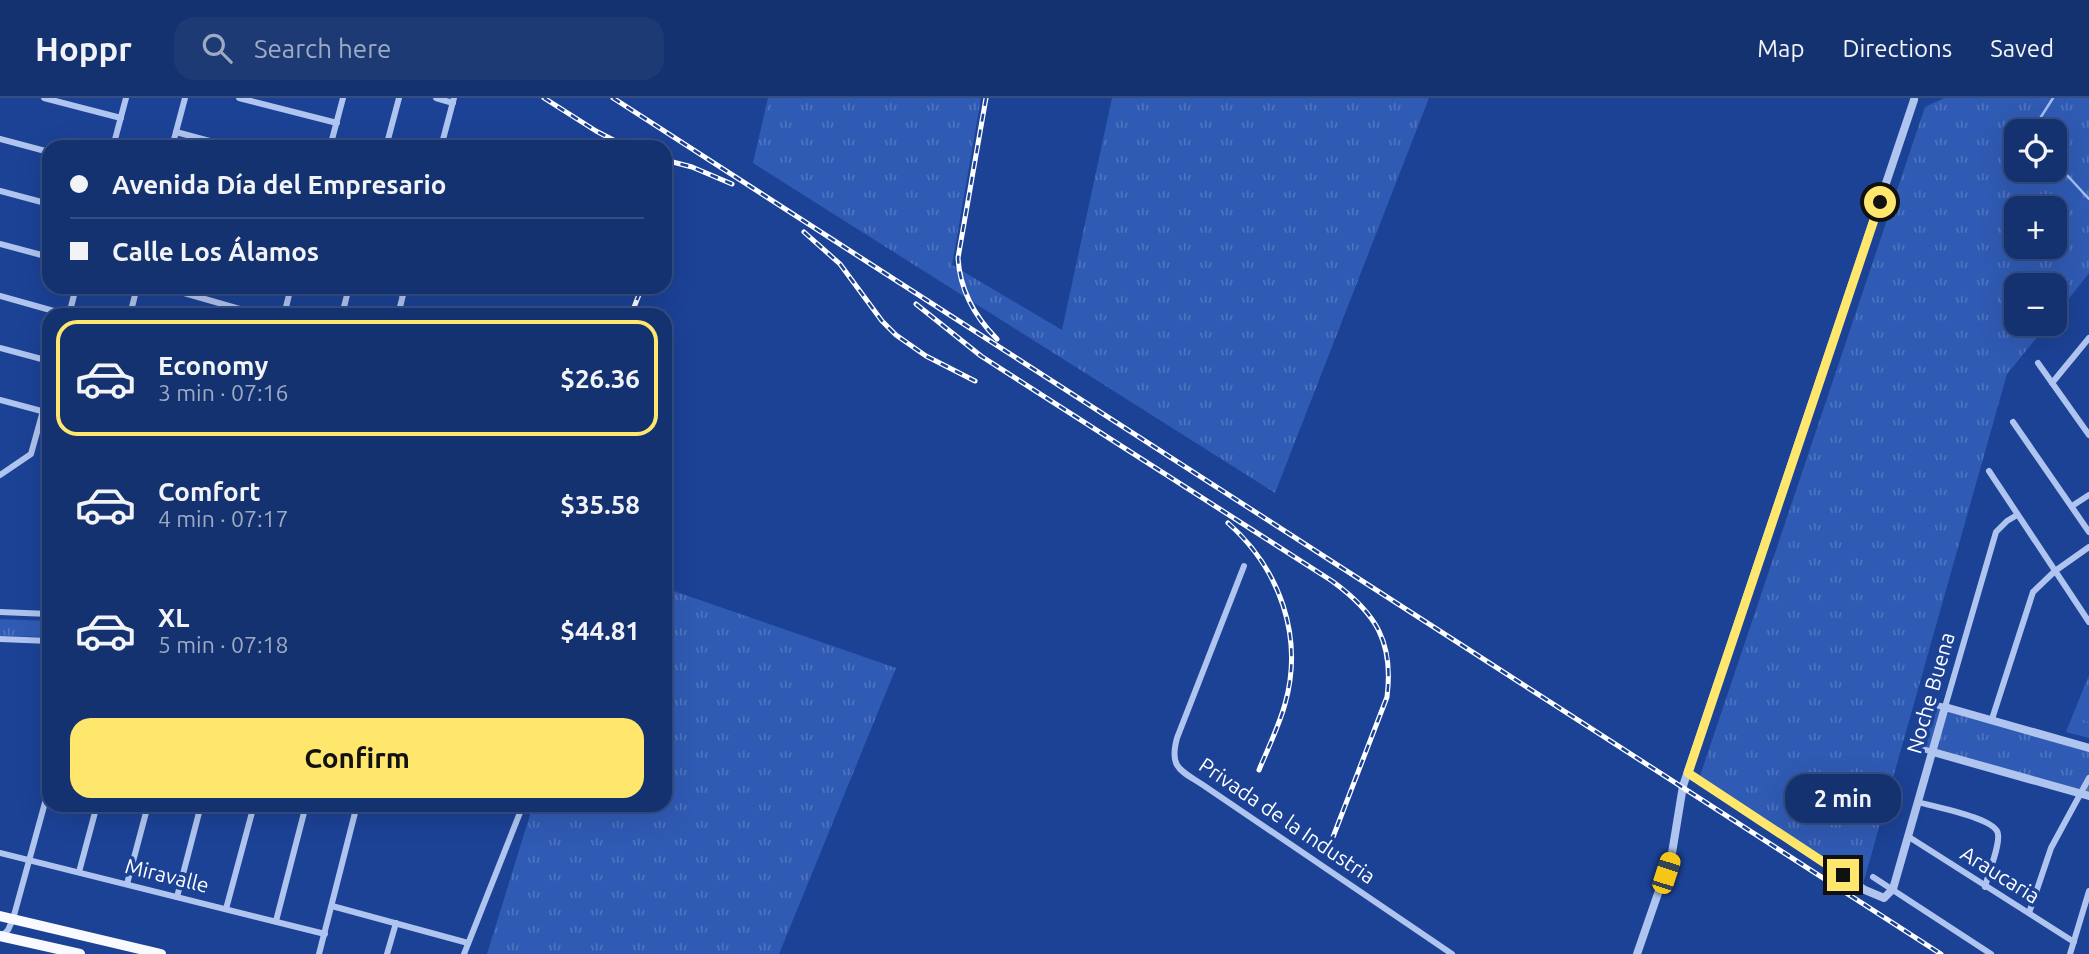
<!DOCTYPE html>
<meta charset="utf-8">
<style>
body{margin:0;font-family:Ubuntu,sans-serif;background:#1e3a75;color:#f1f3f6;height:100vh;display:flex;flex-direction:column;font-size:26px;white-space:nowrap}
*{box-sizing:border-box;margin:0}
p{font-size:23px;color:#9daac3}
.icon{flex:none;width:38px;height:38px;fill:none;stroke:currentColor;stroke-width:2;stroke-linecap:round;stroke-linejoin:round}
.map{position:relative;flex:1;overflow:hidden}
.panel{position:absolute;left:42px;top:210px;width:630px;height:504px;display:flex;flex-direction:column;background:#153270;border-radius:21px;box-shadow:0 7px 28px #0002,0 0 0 2px #344d83}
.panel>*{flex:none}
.guide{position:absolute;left:42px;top:42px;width:630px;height:154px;border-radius:21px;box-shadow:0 7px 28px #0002,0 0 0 2px #344d83;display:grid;align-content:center;height:154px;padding:0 28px;background:#153270}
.fabs{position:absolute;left:2004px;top:21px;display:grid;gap:14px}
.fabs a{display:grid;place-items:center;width:63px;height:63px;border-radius:14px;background:#153270;box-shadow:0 7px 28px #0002,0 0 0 2px #344d83;font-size:35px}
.end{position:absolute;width:32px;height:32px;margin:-16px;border:9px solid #ffe76e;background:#111;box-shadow:0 0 0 4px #111}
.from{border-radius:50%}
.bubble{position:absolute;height:49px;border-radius:21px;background:#153270;box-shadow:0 7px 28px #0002,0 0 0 2px #344d83;font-size:23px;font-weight:700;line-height:49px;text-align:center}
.car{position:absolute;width:21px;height:42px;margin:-21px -10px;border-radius:9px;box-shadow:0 0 5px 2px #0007;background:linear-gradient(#f5c518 24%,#345 0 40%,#f5c518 0 76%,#345 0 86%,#f5c518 0)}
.guide b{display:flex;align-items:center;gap:24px;height:66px;font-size:26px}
.guide b+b{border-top:2px solid #344d83}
.guide i{width:18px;height:18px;background:#f1f3f6}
ul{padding:12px 0 0;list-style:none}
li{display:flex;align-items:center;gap:21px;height:116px;margin:0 14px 10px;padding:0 14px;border:4px solid transparent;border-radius:21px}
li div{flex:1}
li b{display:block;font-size:26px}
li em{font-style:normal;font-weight:700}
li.active{border-color:#ffe76e}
li>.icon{width:63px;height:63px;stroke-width:1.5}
.cta{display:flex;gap:14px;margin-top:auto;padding:14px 28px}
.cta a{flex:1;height:80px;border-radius:21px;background:#ffe76e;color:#111;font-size:28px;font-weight:700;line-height:80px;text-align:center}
header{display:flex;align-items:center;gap:42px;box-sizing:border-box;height:98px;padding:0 35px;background:#153270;border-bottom:2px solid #344d83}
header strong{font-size:33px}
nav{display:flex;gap:38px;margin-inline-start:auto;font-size:24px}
.search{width:490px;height:63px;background:#1e3a75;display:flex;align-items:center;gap:18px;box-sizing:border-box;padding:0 24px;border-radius:21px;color:#9daac3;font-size:26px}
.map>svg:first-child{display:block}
</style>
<header>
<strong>Hoppr</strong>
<div class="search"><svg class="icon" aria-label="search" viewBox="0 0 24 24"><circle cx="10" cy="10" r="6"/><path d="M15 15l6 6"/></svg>Search here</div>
<nav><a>Map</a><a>Directions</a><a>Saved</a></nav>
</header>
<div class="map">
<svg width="2089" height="856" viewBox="0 0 2089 856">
<defs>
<pattern id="grass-tufts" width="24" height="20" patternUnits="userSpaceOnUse" patternTransform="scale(1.75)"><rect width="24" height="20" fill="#305bb4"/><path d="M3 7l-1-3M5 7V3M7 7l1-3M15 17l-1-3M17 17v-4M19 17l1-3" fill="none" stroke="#4f74bf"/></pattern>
</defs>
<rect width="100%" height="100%" fill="#1c4296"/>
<!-- grass -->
<g fill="url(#grass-tufts)" fill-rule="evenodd">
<polygon points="768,0 981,0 952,167 1062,232 1112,0 1429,0 1275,395 753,65"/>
<path d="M 1944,0 L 2089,0 L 2089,175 L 2055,218 L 2054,187 L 2016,187 L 2016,226 L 2048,226 L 2007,276 L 1863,786 L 1700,678 L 1925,9 ZM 2016,33 L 2054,33 L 2054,72 L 2016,72 ZM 2016,110 L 2054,110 L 2054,149 L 2016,149 Z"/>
<polygon points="668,491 896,570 779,856 487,856 533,707 665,707 665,498"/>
<polygon points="0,521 49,523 49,539 0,538"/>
<polygon points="2089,577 2089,640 2066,634"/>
<polygon points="1925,605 2089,650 2089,698 1913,648"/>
</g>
<!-- pitch -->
<polygon fill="#305bb4" points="2088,586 2089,587 2089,624 2076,620"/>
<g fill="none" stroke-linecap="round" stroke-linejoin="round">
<!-- stream -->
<g stroke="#a3bdf1" stroke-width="2.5">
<polyline points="2038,33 2039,22 2053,0"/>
<polyline points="2054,63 2089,101"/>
</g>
<!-- minor -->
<g stroke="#afc4ef" stroke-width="6">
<polyline points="44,0 121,20"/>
<polyline points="239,0 337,25"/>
<polyline points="436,0 453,5"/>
<polyline points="176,34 232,49"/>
<polyline points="0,41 49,54"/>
<polyline points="113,49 126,0"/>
<polyline points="172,49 185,0"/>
<polyline points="330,49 343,0"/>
<polyline points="386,49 399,0"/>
<polyline points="441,49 454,0"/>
<polyline points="0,93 49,106"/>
<polyline points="0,146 49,159"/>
<polyline points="163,189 261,217"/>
<polyline points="373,189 403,196"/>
<polyline points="0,198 68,217"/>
<polyline points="69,217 76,189"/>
<polyline points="130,217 137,189"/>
<polyline points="284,217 291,189"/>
<polyline points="342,217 349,189"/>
<polyline points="398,217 405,189"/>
<polyline points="0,250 49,263"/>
<polyline points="2038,265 2089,337"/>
<polyline points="2052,285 2089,240"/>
<polyline points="0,302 49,315"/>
<polyline points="2013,324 2089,434"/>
<polyline points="1989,373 2089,524"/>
<polyline points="0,377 31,356 49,291"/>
<polyline points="2072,408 2089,397"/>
<path d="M 1244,468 L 1177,640 C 1169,670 1180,672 1203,687 L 1452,856"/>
<polyline points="0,514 49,516"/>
<polyline points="0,541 49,543"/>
<polyline points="1925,605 1945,609 1996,434 2007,423 2017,417"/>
<polyline points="1992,621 2033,494 2055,473 2089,449"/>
<polyline points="1913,648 1933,654"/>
<path d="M 1918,704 C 1934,709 1996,720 1998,736 C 2000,748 1988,776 1985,789"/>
<polyline points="410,707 521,712"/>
<polyline points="1909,739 2074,844"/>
<polyline points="0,755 325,836"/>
<polyline points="79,774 97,707"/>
<polyline points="1873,779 1991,856"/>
<polyline points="127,786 148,707"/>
<polyline points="177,799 201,707"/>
<polyline points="332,808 468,845"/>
<polyline points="226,811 254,707"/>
<polyline points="2029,815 2051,750 2089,680"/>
<polyline points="276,823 306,707"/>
<polyline points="1,839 8,832 13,821 49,690"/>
<polyline points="319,856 357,707"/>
<polyline points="387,856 396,825"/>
<polyline points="464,856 523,707"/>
<polyline points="2070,856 2089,793"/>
</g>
<!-- tertiary -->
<g stroke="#afc4ef" stroke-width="8">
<polyline points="1933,654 2089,698"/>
<polyline points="1688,675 1865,792 1884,800 1893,791 1945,609 2089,650"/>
<polyline points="1637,856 1672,755 1683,688 1914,2"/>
</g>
<!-- primary -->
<g stroke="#f8faff" stroke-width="10">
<polyline points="0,818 161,856"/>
<polyline points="0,838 80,856"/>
</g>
<defs>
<g id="rail">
<polyline points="544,0 596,33 627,49"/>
<polyline points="613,0 1941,856"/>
<path d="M 986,0 L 958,160 C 960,192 974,218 997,241"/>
<polyline points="665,62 692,69 732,86"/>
<polyline points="804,134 840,166 882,223 896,237 926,258 975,283"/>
<path d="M 916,206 L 981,258 L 1332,483 C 1376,515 1394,544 1387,599 L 1328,752"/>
<polyline points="631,217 642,189"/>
<path d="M 1228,425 C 1280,471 1304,539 1285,606 C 1279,628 1268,650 1259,672"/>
</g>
</defs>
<!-- rail casing -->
<use href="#rail" stroke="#fff" stroke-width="5"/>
<!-- rail -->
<use href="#rail" stroke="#1c4296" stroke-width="2.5" stroke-dasharray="8" stroke-linecap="butt"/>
</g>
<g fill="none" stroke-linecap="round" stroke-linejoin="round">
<!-- route -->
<polyline stroke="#ffe76e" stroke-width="9" points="1843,777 1688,675 1880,104"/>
</g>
<g text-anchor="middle" stroke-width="7" stroke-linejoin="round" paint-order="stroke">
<!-- street labels -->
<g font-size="21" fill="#fff" stroke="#1c4296">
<text transform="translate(1931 595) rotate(-74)" y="7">Noche Buena</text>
<text transform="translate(1287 723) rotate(34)" y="7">Privada de la Industria</text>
<text transform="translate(2000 777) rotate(32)" y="7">Araucaria</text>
<text transform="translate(167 778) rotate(14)" y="7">Miravalle</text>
</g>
</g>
</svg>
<div class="fabs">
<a><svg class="icon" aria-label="locate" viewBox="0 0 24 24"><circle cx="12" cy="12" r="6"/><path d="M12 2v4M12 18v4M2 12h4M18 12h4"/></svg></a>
<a>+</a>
<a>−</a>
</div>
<i class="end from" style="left:1880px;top:104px"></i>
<i class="end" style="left:1843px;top:777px"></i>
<div class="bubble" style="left:1785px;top:676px;width:116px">2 min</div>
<i class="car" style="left:1666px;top:775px;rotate:18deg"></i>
<div class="guide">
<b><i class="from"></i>Avenida Día del Empresario</b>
<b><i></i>Calle Los Álamos</b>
</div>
<section class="panel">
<ul>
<li class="active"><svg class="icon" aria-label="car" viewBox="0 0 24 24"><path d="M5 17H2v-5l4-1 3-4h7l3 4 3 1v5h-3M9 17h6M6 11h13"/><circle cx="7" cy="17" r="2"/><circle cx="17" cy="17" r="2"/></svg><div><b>Economy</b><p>3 min · 07:16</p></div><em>$26.36</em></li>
<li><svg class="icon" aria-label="car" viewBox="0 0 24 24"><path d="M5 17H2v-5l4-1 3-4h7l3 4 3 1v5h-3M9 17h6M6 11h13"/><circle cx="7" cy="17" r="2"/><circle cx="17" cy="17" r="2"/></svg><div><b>Comfort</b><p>4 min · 07:17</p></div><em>$35.58</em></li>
<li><svg class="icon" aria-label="car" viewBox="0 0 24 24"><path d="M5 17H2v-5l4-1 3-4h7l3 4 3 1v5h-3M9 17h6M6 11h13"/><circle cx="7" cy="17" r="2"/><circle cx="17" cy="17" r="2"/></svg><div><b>XL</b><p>5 min · 07:18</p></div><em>$44.81</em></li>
</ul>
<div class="cta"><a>Confirm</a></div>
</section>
</div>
